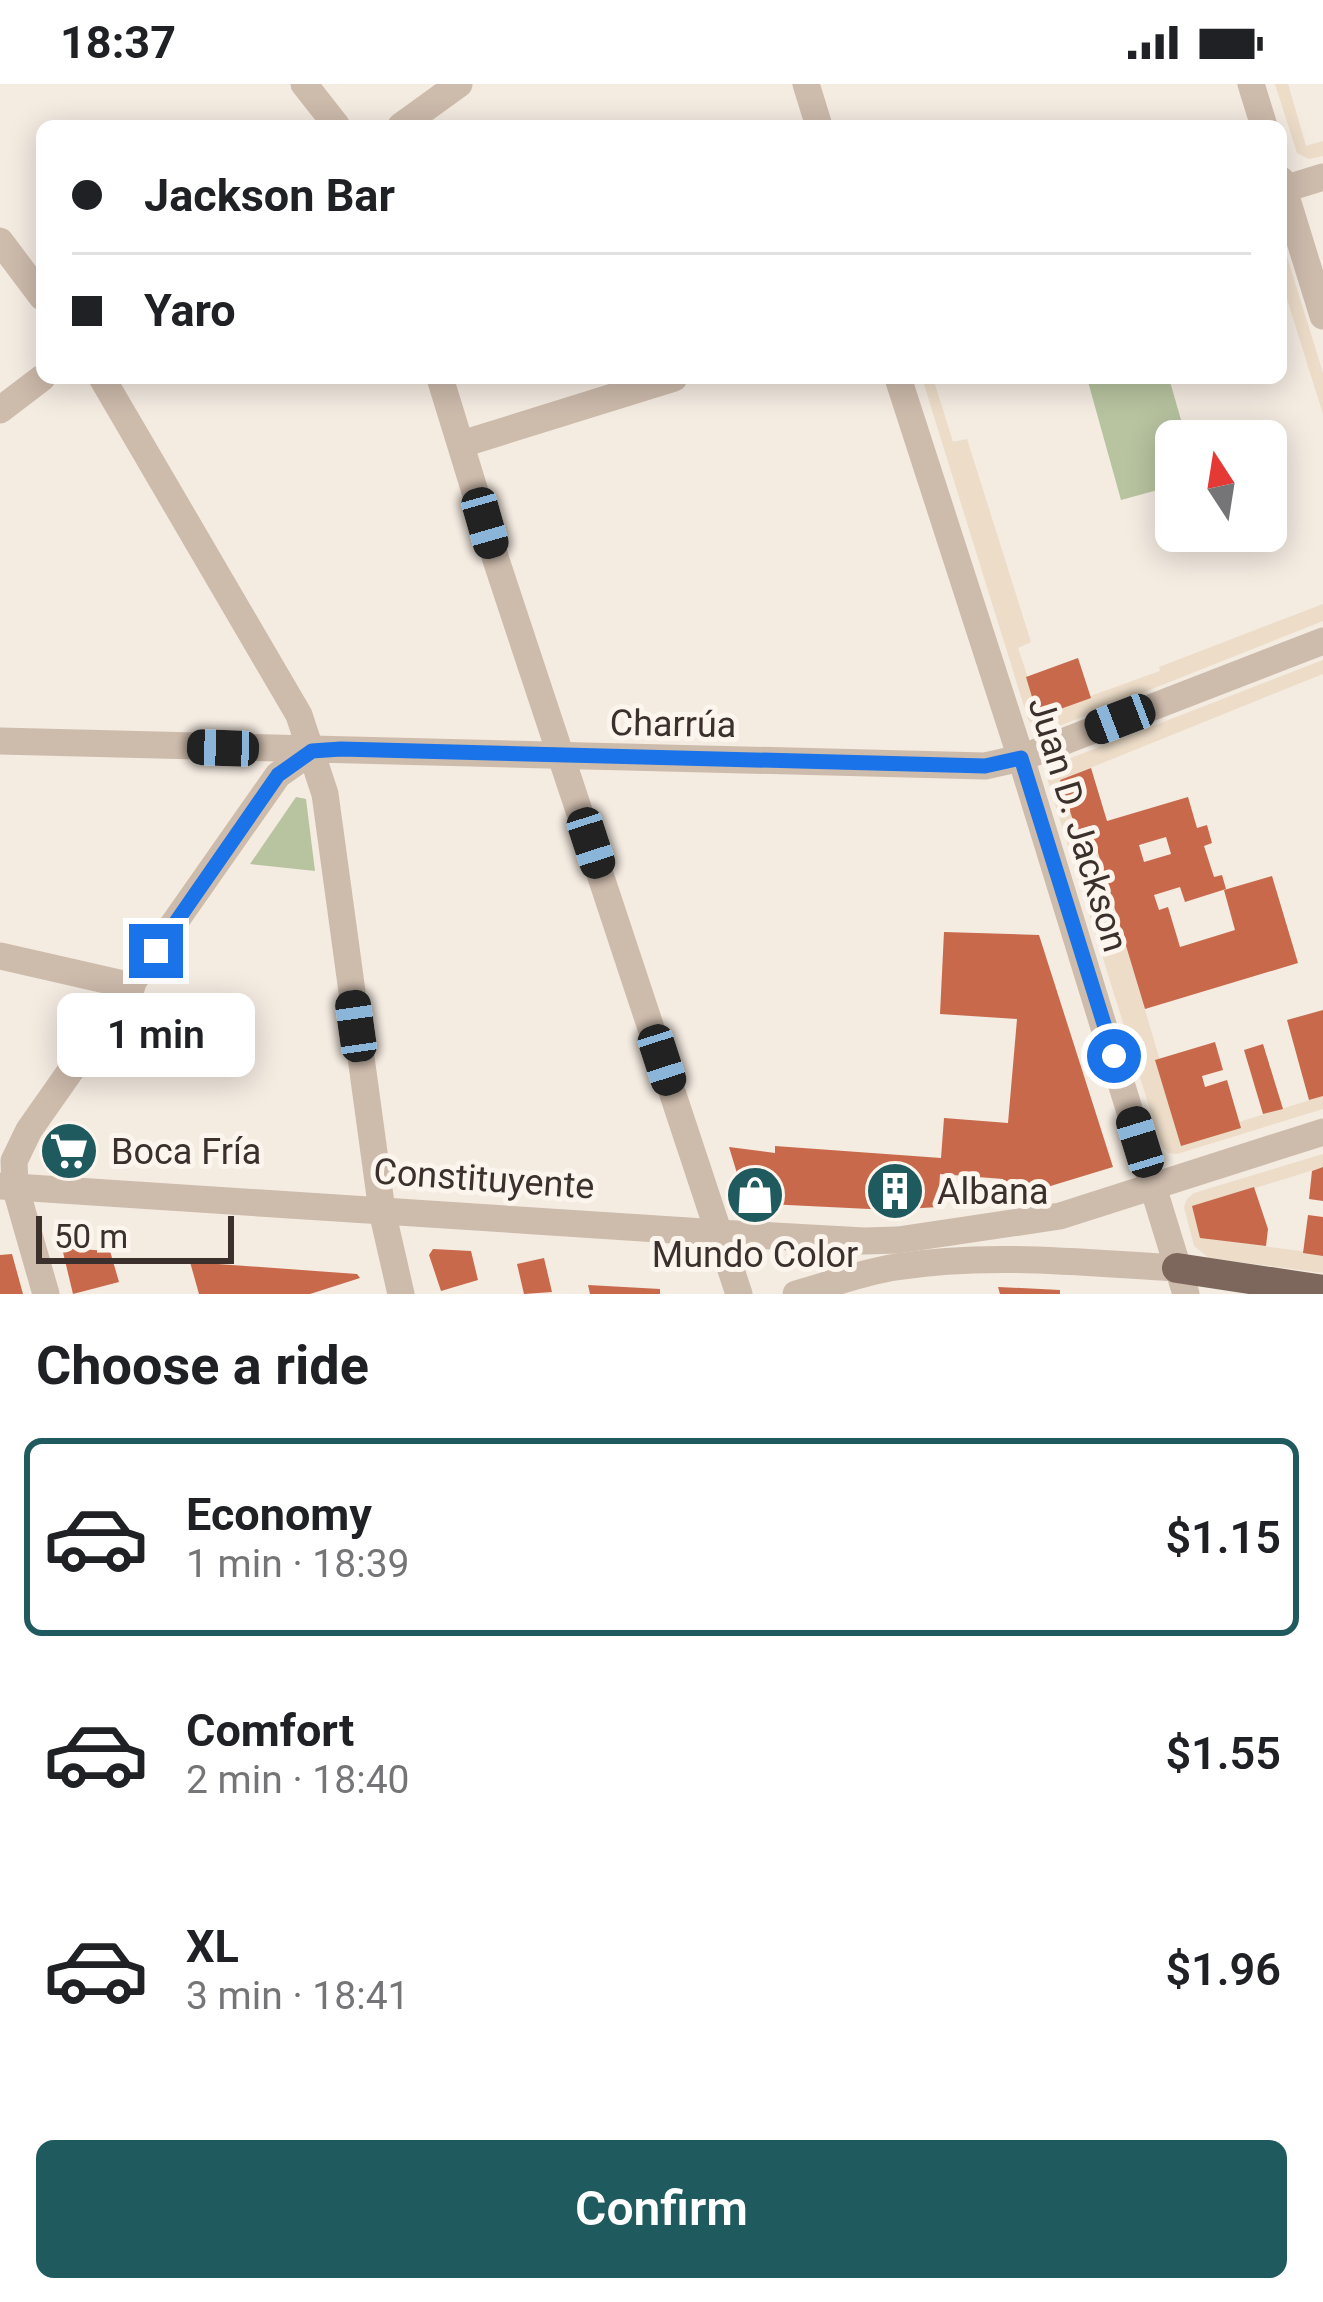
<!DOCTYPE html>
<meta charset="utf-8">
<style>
body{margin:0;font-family:Roboto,sans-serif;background:#f2f2f2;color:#202124;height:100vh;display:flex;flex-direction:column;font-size:45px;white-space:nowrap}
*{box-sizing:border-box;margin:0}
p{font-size:39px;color:#757577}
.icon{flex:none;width:66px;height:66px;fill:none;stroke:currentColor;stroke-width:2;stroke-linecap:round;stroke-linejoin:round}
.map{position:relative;height:1210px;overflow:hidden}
.drawer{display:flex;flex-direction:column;background:#fff;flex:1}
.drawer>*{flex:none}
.banner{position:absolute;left:36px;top:36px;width:1251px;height:264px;border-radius:18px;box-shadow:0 6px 30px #0003;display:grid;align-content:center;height:264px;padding:0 36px;background:#fff}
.needle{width:78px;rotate:348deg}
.fabs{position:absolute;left:1155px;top:336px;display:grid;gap:24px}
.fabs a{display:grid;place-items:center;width:132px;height:132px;border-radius:18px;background:#fff;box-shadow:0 6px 30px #0003;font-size:60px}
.scale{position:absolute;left:36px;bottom:30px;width:198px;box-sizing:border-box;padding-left:12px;border:6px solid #3b302b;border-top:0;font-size:33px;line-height:42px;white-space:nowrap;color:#3b302b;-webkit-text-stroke:9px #fbf5ee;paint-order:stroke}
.end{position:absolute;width:54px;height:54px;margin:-27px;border:15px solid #1a73e8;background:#fff;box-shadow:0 0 0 6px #fff}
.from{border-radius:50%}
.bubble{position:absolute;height:84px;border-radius:18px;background:#fff;box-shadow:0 6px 30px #0003;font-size:39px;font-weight:600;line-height:84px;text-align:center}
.car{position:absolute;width:36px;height:72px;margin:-36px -18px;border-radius:15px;box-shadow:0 0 9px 3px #0007;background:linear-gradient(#222 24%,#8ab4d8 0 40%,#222 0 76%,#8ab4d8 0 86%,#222 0)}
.banner b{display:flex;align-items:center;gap:42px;height:114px;font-size:45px}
.banner b+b{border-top:3px solid #e0e0e0}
.banner i{width:30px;height:30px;background:#202124}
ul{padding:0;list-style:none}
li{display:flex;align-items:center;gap:36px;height:198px;margin:0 24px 18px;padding:0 12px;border:6px solid transparent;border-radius:18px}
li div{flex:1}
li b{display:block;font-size:45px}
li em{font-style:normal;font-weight:600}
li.on{border-color:#1f5a5e}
li>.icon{width:108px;height:108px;stroke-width:1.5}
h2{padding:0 36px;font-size:54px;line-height:144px}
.cta{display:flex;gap:24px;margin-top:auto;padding:24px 36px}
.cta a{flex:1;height:138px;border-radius:18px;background:#1f5a5e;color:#fff;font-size:48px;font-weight:600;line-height:138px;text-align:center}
.status{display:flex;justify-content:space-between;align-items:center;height:84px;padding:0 60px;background:#fff;direction:ltr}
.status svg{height:33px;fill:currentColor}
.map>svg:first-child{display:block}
</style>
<div class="status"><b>18:37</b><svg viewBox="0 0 49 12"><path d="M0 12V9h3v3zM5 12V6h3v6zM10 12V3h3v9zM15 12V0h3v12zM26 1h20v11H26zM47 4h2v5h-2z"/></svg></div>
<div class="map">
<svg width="1323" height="1210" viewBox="0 0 1323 1210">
<rect width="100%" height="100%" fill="#f4ebe1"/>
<!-- green -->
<g fill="#b8c4a0">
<polygon points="1087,294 1169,294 1187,357 1176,357 1176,401 1121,416"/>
<polygon points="296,713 306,715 315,787 250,780"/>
</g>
<!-- plaza -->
<g fill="#ecdcc8">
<polygon points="1275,0 1288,0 1306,62 1323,57 1323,72 1309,75 1297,69"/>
<polygon points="1281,153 1323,289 1323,330 1281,196"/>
<polygon points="922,294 933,294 953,358 967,355 1031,558 1018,564 1040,630 1160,587 1159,583 1323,520 1323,537 1049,646 1037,645 1028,635"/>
<polygon points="1323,576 1323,590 1060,696 1076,748 1091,744 1180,1044 1194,1052 1323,1012 1323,1025 1177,1070 1168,1069 1161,1061 1047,694 1049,688 1058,679"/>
<polygon points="1323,1070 1323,1083 1194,1123 1208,1155 1323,1170 1323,1189 1209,1174 1194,1162 1184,1123 1187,1115 1194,1109"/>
</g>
<!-- building -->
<g fill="#c8694b" fill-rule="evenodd">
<polygon points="1078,574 1091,614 1038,633 1026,593"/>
<path d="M 1091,684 L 1107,737 L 1188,713 L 1197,744 L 1207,741 L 1212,759 L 1204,762 L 1214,793 L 1222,791 L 1226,805 L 1185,818 L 1180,803 L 1154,811 L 1159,826 L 1168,823 L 1180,863 L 1235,846 L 1224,806 L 1272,792 L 1298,879 L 1145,925 L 1090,742 L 1076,746 L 1060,696 ZM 1166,753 L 1171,770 L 1144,778 L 1139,761 Z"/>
<polygon points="944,848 1039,851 1113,1083 1011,1114 1007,1106 1002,1109 1003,1095 940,1090 938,1123 890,1126 746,1119 729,1063 775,1069 775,1062 941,1074 944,1034 1008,1039 1017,935 940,930"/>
<polygon points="1323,926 1323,1012 1309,1016 1287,936"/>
<polygon points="1215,958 1223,986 1202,992 1205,1003 1227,996 1241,1044 1181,1062 1155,976"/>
<polygon points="1263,960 1283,1025 1263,1030 1244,966"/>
<polygon points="1323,1083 1323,1117 1309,1115 1312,1087"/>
<polygon points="1254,1103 1268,1145 1266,1162 1200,1154 1192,1122"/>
<polygon points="1308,1131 1323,1133 1323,1172 1303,1169"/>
<polygon points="62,1164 110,1167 119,1198 73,1210"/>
<polygon points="433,1165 471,1167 478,1196 441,1207 429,1171"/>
<polygon points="12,1170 23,1210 0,1210 0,1171"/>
<polygon points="544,1174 552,1208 524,1210 517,1180"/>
<polygon points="190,1178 357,1190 360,1194 310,1210 199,1210"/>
<polygon points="588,1201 660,1205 660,1210 590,1210"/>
<polygon points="998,1203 1060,1206 1060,1210 1000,1210"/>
</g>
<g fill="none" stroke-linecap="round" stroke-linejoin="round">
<!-- minor -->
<g stroke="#cdbbac" stroke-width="27">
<polyline points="304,0 337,42"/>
<polyline points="806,0 819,42"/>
<polyline points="1251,0 1264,42"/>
<polyline points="401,42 459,0"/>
<polyline points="1281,96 1323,232"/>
<polyline points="1281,106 1323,93"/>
<polyline points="0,157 42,213"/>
<polyline points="102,294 299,631 325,710 382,1127 401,1210"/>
<polyline points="440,294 497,479 739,1210"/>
<polyline points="898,294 1021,674 1186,1210"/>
<polyline points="0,326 42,294"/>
<polyline points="462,360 674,294"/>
<polyline points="0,657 985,682 1021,674 1323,557"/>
<polyline points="0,872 132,902"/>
<polyline points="0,1102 719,1149 864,1157 898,1156 1060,1132 1323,1048"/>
<polyline points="46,1210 15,1102 14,1077 29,1046 278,691 312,667"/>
<path d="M 796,1210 C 829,1201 862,1188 896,1183 C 989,1168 1084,1179 1177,1184"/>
</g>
<!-- major -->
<polyline stroke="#7d675c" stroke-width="30" points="1177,1184 1323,1206"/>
</g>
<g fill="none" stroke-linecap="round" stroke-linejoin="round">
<!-- route -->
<polyline stroke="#1a73e8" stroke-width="15" points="156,867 278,691 312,667 341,665 985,682 1021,674 1114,972"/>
</g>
<!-- icons -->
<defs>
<symbol id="supermarket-disc" viewBox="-11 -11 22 22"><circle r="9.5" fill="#1f5a5e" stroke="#fbf5ee"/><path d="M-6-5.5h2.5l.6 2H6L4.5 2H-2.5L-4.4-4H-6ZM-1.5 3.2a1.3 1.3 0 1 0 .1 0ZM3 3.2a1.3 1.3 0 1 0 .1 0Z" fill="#fff"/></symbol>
<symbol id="building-disc" viewBox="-11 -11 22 22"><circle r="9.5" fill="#1f5a5e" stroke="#fbf5ee"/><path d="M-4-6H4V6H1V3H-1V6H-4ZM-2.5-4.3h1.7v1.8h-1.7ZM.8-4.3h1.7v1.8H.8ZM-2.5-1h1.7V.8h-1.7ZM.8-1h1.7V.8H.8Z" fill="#fff"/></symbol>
<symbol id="shop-disc" viewBox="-11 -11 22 22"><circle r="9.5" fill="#1f5a5e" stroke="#fbf5ee"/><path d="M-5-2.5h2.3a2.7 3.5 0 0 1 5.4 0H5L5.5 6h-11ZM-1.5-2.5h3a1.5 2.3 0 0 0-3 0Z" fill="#fff"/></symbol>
</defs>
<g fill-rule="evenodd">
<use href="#supermarket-disc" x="36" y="1034" width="66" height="66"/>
<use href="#building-disc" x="862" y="1074" width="66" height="66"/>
<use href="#shop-disc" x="722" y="1078" width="66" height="66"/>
</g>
<g text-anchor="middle" stroke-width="10" stroke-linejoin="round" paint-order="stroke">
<!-- street labels -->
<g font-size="36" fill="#3b302b" stroke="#fbf5ee">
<text transform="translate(673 639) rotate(1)" y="13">Charrúa</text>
<text transform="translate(1079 740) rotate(73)" y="13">Juan D. Jackson</text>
<text transform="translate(484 1094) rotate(4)" y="13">Constituyente</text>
</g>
<!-- poi labels -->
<g font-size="36" fill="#3b302b" stroke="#fbf5ee" text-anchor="start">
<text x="111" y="1080">Boca Fría</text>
<text x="937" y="1120">Albana</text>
<text x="755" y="1183" text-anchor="middle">Mundo Color</text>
</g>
</g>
</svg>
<div class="fabs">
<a><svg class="needle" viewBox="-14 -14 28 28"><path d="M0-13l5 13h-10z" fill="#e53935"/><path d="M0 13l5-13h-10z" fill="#757577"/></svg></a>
</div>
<div class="scale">50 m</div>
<i class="end from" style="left:1114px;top:972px"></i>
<i class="end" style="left:156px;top:867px"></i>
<div class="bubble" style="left:57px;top:909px;width:198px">1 min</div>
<i class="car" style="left:485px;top:439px;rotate:164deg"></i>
<i class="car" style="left:1120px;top:635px;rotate:249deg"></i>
<i class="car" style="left:223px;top:664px;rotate:272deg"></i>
<i class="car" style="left:591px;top:759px;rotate:162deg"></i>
<i class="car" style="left:356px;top:942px;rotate:352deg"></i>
<i class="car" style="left:662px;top:976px;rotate:162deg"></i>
<i class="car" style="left:1140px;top:1058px;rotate:343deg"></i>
<div class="banner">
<b><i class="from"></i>Jackson Bar</b>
<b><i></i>Yaro</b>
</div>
</div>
<section class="drawer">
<h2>Choose a ride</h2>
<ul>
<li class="on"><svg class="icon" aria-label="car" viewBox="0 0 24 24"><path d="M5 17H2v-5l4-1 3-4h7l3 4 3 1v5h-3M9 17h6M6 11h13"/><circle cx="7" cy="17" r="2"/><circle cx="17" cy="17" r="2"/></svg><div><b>Economy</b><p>1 min · 18:39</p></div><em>$1.15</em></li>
<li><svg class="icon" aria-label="car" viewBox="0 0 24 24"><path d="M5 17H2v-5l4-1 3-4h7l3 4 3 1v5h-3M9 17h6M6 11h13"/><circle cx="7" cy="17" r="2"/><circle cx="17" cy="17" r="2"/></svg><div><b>Comfort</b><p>2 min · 18:40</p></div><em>$1.55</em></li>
<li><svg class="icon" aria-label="car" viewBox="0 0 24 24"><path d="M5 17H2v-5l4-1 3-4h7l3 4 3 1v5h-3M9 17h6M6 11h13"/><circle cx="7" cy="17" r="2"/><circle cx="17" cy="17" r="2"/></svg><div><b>XL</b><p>3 min · 18:41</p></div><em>$1.96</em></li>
</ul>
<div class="cta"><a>Confirm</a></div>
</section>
